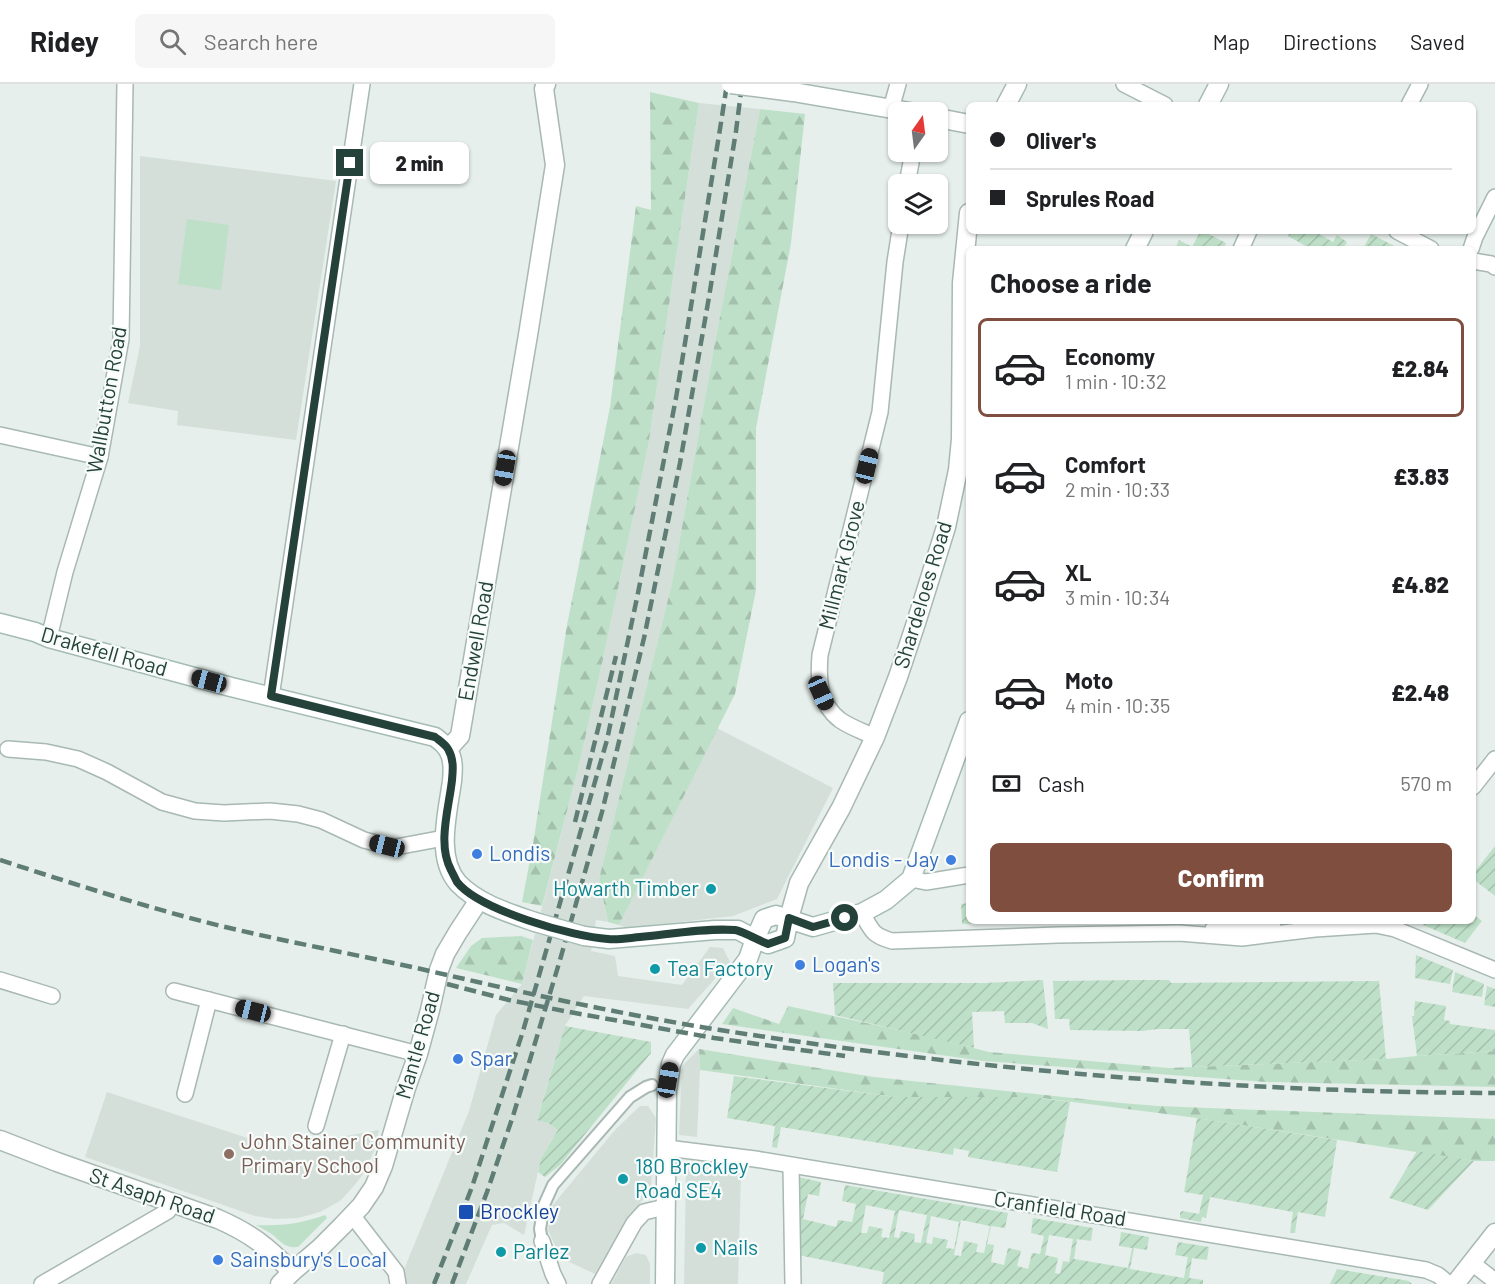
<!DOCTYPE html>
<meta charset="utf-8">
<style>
body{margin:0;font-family:Barlow,sans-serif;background:#f6f6f6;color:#202124;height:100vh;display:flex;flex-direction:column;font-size:22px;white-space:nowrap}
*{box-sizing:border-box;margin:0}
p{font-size:20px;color:#757577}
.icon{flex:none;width:33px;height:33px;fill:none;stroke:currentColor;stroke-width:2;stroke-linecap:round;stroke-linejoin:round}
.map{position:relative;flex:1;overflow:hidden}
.side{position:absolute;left:966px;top:162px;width:510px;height:678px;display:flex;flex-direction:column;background:#fff;border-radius:9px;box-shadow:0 2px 4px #0004}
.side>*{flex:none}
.hud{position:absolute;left:966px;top:18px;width:510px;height:132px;border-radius:9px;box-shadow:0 2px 4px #0004;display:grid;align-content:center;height:132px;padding:0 24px;background:#fff}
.needle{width:39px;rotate:14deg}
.buttons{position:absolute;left:888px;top:18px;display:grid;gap:12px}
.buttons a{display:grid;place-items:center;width:60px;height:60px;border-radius:9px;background:#fff;box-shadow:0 2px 4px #0004;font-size:30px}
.end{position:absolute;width:27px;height:27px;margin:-14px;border:8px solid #24423a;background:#fff;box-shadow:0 0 0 3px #fff}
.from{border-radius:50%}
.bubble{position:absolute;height:42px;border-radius:9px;background:#fff;box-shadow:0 2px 4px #0004;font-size:20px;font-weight:800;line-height:42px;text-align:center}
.car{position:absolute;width:18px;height:36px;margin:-18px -9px;border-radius:8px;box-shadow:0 0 4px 2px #0007;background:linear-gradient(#222 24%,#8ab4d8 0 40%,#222 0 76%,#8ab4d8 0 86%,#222 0)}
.hud b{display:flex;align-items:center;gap:21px;height:57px;font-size:22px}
.hud b+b{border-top:2px solid #e0e0e0}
.hud i{width:15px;height:15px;background:#202124}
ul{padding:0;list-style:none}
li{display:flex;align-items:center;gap:18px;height:99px;margin:0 12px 9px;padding:0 12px;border:3px solid transparent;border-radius:9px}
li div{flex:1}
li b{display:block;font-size:22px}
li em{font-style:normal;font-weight:800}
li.active{border-color:#7f4e3f}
li>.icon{width:54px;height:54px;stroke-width:1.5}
h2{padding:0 24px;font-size:27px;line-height:72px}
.pay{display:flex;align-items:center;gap:15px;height:66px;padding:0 24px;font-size:22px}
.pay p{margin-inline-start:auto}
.cta{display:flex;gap:12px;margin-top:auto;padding:12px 24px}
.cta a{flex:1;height:69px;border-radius:9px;background:#7f4e3f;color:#fff;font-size:24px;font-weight:800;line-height:69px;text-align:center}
header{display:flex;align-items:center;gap:36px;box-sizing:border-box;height:84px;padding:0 30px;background:#fff;border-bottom:2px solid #e0e0e0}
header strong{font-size:28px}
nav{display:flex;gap:33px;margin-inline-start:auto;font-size:21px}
.search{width:420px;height:54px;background:#f6f6f6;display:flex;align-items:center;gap:15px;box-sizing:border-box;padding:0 21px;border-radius:9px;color:#757577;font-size:22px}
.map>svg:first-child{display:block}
</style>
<header>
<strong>Ridey</strong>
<div class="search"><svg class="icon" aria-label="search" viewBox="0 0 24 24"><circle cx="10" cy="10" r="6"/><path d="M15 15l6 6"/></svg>Search here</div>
<nav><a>Map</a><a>Directions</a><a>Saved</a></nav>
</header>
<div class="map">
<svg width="1495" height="1200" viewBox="0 0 1495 1200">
<defs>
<pattern id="forest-firs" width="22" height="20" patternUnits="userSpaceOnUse" patternTransform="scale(1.5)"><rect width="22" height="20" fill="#bfe0c8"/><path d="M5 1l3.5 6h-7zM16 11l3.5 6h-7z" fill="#a4c1ad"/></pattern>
<pattern id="garden-furrows" width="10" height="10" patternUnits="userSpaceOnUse" patternTransform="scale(1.5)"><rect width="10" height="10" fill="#bfe0c8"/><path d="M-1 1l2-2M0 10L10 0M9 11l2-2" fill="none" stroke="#a4c1ad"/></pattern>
</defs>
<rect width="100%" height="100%" fill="#e6efeb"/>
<!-- built -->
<g fill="#d4dfda">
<polygon points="699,19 760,25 715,258 672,499 599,795 608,838 596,836 591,867 615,872 618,892 682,901 710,863 723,864 730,878 688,925 584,912 565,942 537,1035 548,1039 558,1046 541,1074 524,1151 504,1139 492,1141 466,1200 398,1200 469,1027 496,931 522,900 579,681 603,575 648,363"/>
<polygon points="140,72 336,97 296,356 177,341 178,327 128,319 140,262"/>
<polygon points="717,644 833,704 777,815 733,832 627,844 619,841"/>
<polygon points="699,965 700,986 697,1053 679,1051 682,982"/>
<polygon points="107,1008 278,1064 379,1046 374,1067 364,1089 353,1103 340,1117 320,1128 298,1134 275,1135 255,1132 85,1073"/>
<polygon points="640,1022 648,1022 656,1034 651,1102 595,1190 561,1174 548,1146 552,1122 615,1046"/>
<polygon points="686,1085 741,1090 738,1200 684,1200"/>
<polygon points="636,1169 646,1171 650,1180 650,1200 611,1200 626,1173"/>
</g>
<!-- grass -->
<g fill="#bfe0c8">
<polygon points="187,135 229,141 221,206 178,200"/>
<path d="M 325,1131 L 327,1134 L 298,1163 C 285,1164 282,1159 273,1151 C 268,1147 261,1144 256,1141 C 282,1142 300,1140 325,1131 Z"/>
</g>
<!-- forest -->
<g fill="url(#forest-firs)">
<polygon points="650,8 699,19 648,363 603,575 579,681 542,822 522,818 533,760 567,541 610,323 636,122 651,126"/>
<polygon points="760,25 805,30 791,159 756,344 756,506 735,610 619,841 608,838 599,795 672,499 715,258"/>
<polygon points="521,852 533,856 522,900 456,884 471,862 482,854"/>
<polygon points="788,922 926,952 989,968 1169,984 1386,975 1417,972 1495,967 1495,1003 1266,998 983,977 722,940 733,924 779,940"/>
<polygon points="699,965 874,993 1121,1019 1158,1022 1495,1035 1495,1077 1474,1077 1197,1034 1042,1014 896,1013 700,986"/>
</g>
<!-- garden -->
<g fill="url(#garden-furrows)" fill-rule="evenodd">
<polygon points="1195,147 1203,147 1226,159 1223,165 1180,165 1176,163 1179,156 1192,163 1199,150"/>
<polygon points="1291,147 1314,147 1333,158 1337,151 1347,158 1343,165 1311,165 1288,152"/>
<polygon points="1371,150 1400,165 1363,165"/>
<polygon points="1495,762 1495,812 1473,795 1473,790"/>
<polygon points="969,819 969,837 1023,837 1023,838 962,840 961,820"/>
<polygon points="1473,830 1482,837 1465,859 1423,841 1426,837 1473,837"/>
<polygon points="1416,871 1453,886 1450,900 1415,894"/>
<polygon points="1455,888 1484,900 1482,913 1452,908"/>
<polygon points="1043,896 1048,945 1032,939 1005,939 1004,927 972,928 974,964 835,931 833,899 985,899"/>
<polygon points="1140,896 1169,896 1171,899 1379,897 1386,975 1192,983 1189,945 1157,945 1142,947 1070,946 1069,935 1055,935 1053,897"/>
<polygon points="1487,902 1495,905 1495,923 1484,921"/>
<polygon points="1415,917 1446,922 1444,936 1450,937 1450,940 1495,946 1495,967 1417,972 1412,932 1414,932"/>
<polygon points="565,942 651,958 651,969 560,1081 545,1093 538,1088 541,1074 558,1046 548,1039 537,1036"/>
<polygon points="734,992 896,1013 1033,1013 1070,1018 1057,1088 968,1073 969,1067 954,1064 953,1071 781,1043 777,1064 772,1063 775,1042 727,1034"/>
<polygon points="1197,1034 1337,1056 1325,1133 1298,1128 1295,1149 1290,1149 1293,1128 1210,1113 1206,1134 1202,1133 1201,1138 1180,1134 1180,1129 1182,1127 1199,1130 1203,1111 1184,1108"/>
<polygon points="1417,1067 1474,1077 1428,1126 1389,1114"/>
<path d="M 798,1093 L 821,1098 L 819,1112 L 808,1110 L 803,1135 L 836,1143 L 838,1136 L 852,1138 L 856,1120 L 842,1117 L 845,1101 L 1008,1129 L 1005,1144 L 991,1142 L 987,1160 L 994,1161 L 991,1178 L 1004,1181 L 1008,1164 L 1021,1167 L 1017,1182 L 1028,1185 L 1032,1169 L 1040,1170 L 1044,1152 L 1031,1149 L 1033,1134 L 1093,1144 L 1091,1157 L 1077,1155 L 1074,1175 L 1128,1184 L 1132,1164 L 1119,1162 L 1121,1148 L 1149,1153 L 1147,1166 L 1134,1164 L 1130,1185 L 1184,1194 L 1188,1173 L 1175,1171 L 1178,1158 L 1209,1163 L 1207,1176 L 1192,1174 L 1189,1194 L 1203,1196 L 1203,1200 L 882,1200 L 884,1188 L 798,1171 ZM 866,1121 L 895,1127 L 889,1154 L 881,1153 L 883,1145 L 869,1142 L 867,1149 L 861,1149 ZM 899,1126 L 927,1131 L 921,1159 L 914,1158 L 915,1150 L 901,1147 L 899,1154 L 894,1153 ZM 931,1132 L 959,1138 L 954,1165 L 946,1164 L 948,1156 L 933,1153 L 932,1160 L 926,1159 ZM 961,1136 L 990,1142 L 984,1169 L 976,1168 L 978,1160 L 964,1157 L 961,1172 L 954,1171 ZM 1049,1151 L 1073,1155 L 1069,1178 L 1063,1177 L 1060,1190 L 1055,1189 L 1058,1174 L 1045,1171 Z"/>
<polygon points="1337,1185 1409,1197 1412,1200 1330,1200"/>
</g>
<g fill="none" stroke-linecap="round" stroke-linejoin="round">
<defs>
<polyline id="pedestrian" points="542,1157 540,1145 544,1121 553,1101 630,1013 646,1003 652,1001"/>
<g id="minor">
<polyline points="1124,0 1165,21"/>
<polyline points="1409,21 1420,0"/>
<polyline points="891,25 898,0"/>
<polyline points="907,100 913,68"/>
<polyline points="1397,147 1431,165"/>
<polyline points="1241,165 1249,147"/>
<polyline points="1471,165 1475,153 1495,113"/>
<polyline points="1473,177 1491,180 1495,183"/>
<polyline points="0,351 100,373"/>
<polyline points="49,554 65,488 100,373 121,255 125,0"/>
<polyline points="271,613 362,0"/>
<path d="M 875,653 C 864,648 850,643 840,636 C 819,620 818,596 820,571 L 880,328 L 895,178 L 901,140"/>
<polyline points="8,665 46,668 78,675 107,688 162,718 195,727 224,729 270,727 298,730 321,736 364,756 387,762 396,763 444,754"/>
<polyline points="1473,703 1495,675"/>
<polyline points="911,795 926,798 969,791"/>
<path d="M 862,829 C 872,847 872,851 892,857 L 1058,851 L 1179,849 L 1242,854 L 1315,845 L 1376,841 L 1395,845 L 1495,886"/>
<polyline points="1213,845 1242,842 1273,843"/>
<polyline points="0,896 52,912"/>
<polyline points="174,907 418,970"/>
<polyline points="185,1010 209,916"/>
<polyline points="316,1042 343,950"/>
<polyline points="667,1064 755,1075 1426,1186 1438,1191 1449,1200"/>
<polyline points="791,1082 793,1200"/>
<polyline points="352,1131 396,1188 398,1200"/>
<polyline points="542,1157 553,1190 558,1200"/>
<polyline points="1472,1179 1495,1197"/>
<polyline points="42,1200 168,1127 171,1118"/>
<polyline points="600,1200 634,1139 644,1128 665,1123"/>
</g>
<g id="tertiary">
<polyline points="793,8 910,28"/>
<polyline points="1006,21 1017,0"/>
<polyline points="938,34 969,40"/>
<polyline points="448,665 460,652 528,251 555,81 544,5 546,0"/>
<polyline points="789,834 799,799 841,724 875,653 898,593 916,539 946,443 958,386 961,355 962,199 969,129"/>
<path d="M 0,1056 L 57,1078 L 218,1135 C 250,1149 267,1162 292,1188"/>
<polyline points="280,1200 292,1188 320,1164 342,1142 361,1122 374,1103 383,1082 406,1004 418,970 430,926 439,886 445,870 458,848 479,816"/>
<polyline points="1455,1200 1495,1149"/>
</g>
<g id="secondary">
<polyline points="1208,21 1219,0"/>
<polyline points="1135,165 1144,147"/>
<path d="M 0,539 L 35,548 L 49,554 L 231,603 L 435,653 C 440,657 445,660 448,666 C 454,675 453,687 452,697 C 448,728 435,773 458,799 C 478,820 509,829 535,838"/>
<polyline points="584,852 609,855 715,846 738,846 755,855 768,860 785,854 789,834"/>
<polyline points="665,1200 667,1007 671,980 675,971 748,875 755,855 764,835 776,831 813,843 862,829 886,816 911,795 969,637"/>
</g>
</defs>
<!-- pedestrian casing -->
<use href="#pedestrian" stroke="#a8b8b2" stroke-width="14"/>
<!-- minor casing -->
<use href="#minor" stroke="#a8b8b2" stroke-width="18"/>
<!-- tertiary casing -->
<use href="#tertiary" stroke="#a8b8b2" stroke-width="21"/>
<!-- secondary casing -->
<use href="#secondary" stroke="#a4bbb3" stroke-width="21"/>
<!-- pedestrian -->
<use href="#pedestrian" stroke="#fff" stroke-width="10"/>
<!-- minor -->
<use href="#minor" stroke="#fff" stroke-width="15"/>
<!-- tertiary -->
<use href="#tertiary" stroke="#fff" stroke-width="18"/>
<!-- secondary -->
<use href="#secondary" stroke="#fff" stroke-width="18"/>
<!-- rail -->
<g stroke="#5f7d75" stroke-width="4.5" stroke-dasharray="12 6" stroke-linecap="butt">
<polyline points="575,738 616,572"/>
<path d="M 0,776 C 68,798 136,820 205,838 C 276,856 349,869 421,885 C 520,908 619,930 720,946 C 976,986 1235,1008 1495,1009"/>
<polyline points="447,900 509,916 564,927 714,954 845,972"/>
<polyline points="434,1200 472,1103 523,947 607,656 638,509 676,314 720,45 727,0"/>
<polyline points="452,1200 487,1108 513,1032 560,876 602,728 644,554 680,379 709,213 736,47 742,0"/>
</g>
<defs>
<polyline id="tertiary-bridge" points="731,0 793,8"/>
<polyline id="secondary-bridge" points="535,838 584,852"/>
</defs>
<!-- tertiary-bridge casing -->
<use href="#tertiary-bridge" stroke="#a8b8b2" stroke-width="21" stroke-linecap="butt"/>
<!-- secondary-bridge casing -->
<use href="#secondary-bridge" stroke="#a4bbb3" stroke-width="21" stroke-linecap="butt"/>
<!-- tertiary-bridge -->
<use href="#tertiary-bridge" stroke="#fff" stroke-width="18"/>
<!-- secondary-bridge -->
<use href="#secondary-bridge" stroke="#fff" stroke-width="18"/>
</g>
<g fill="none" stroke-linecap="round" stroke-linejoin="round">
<!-- route -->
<path stroke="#24423a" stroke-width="8" d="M 350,79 L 271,612 L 435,653 C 440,657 445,660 448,665 C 454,675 453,686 452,696 C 449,724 437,760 451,786 C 453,790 455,794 457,798 C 479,826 573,853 608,855 C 618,856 629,854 640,853 C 671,850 704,844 735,846 C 742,847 760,857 768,860 L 785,854 L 789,834 L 813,843 L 845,834"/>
</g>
<!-- markers -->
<g fill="#3f7fe0" stroke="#f7fbf9" stroke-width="2">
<circle cx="477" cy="770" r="6"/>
<circle cx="951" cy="776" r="6"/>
<circle cx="800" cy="881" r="6"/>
<circle cx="458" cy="975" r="6"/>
<circle cx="218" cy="1176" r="6"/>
</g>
<g fill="#0f9aa8" stroke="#f7fbf9" stroke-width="2">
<circle cx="711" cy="805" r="6"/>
<circle cx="655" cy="885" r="6"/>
<circle cx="623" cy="1095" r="6"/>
<circle cx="701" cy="1164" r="6"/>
<circle cx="501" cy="1168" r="6"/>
</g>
<circle fill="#8d6e63" stroke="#f7fbf9" stroke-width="2" cx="229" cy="1070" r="6"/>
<rect fill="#1a4fb4" stroke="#f7fbf9" stroke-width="2" x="458" y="1120" width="16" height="16" rx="3"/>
<g text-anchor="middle" stroke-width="4.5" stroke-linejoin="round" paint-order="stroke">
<!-- street labels -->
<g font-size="21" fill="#24423a" stroke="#f7fbf9">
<text transform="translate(107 316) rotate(-80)" y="7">Wallbutton Road</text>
<text transform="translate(842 481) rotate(-76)" y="7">Millmark Grove</text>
<text transform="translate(923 511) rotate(-73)" y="7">Shardeloes Road</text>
<text transform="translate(476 557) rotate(-80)" y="7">Endwell Road</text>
<text transform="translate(104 568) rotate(16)" y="7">Drakefell Road</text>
<text transform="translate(418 961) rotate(-74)" y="7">Mantle Road</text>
<text transform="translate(152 1112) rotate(19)" y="7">St Asaph Road</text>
<text transform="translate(1060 1125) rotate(9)" y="7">Cranfield Road</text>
</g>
<!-- shop labels -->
<g font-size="21" fill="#366cbe" stroke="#f7fbf9" text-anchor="start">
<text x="489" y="777">Londis</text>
<text x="939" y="783" text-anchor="end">Londis - Jay</text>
<text x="812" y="888">Logan's</text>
<text x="470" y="982">Spar</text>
<text x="230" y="1183">Sainsbury's Local</text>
</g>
<!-- culture labels -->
<g font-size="21" fill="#0d838f" stroke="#f7fbf9" text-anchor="start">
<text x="699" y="812" text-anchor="end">Howarth Timber</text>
<text x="667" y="892">Tea Factory</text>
<text x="635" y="1090">180 Brockley<tspan x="635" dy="24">Road SE4</tspan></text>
<text x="713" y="1171">Nails</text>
<text x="513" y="1175">Parlez</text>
</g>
<!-- education labels -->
<g font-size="21" fill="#785e54" stroke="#f7fbf9" text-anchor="start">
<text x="241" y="1065">John Stainer Community<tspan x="241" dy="24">Primary School</tspan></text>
</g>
<!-- transit labels -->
<g font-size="21" fill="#164399" stroke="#f7fbf9" text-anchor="start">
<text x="480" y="1135">Brockley</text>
</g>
</g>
</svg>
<div class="buttons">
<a><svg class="needle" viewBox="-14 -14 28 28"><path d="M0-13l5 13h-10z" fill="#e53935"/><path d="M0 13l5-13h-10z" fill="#757577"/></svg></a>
<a><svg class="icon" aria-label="layers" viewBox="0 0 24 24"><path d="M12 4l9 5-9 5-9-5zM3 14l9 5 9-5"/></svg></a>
</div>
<i class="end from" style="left:845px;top:834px"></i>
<i class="end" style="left:350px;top:79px"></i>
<div class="bubble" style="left:370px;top:58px;width:99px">2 min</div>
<i class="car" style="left:867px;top:382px;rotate:14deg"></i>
<i class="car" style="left:505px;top:384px;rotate:190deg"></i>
<i class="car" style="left:209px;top:597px;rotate:285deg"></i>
<i class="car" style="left:821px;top:609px;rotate:156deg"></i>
<i class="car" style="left:387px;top:762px;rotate:284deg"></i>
<i class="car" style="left:253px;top:927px;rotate:284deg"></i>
<i class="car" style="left:668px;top:996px;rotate:10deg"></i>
<div class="hud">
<b><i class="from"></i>Oliver's</b>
<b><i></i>Sprules Road</b>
</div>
<section class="side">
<h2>Choose a ride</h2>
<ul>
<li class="active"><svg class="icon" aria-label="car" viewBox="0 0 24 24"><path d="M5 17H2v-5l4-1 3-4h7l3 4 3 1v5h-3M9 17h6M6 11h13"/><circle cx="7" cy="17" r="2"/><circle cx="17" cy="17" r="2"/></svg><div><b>Economy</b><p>1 min · 10:32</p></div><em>£2.84</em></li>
<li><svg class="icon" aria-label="car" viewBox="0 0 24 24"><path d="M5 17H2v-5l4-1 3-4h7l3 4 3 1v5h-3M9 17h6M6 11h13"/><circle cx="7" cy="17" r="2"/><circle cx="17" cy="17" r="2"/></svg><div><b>Comfort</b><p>2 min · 10:33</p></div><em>£3.83</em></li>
<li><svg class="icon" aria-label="car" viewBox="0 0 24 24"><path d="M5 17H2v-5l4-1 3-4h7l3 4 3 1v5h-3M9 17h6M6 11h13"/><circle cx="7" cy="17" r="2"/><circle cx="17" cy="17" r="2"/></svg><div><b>XL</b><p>3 min · 10:34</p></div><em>£4.82</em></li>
<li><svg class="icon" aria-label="car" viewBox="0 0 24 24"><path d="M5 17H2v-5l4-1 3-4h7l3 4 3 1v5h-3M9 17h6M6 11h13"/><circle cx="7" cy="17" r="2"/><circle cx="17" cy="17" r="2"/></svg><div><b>Moto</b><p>4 min · 10:35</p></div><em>£2.48</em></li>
</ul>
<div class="pay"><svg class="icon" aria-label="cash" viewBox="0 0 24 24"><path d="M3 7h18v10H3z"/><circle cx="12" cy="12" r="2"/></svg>Cash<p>570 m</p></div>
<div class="cta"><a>Confirm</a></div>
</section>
</div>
